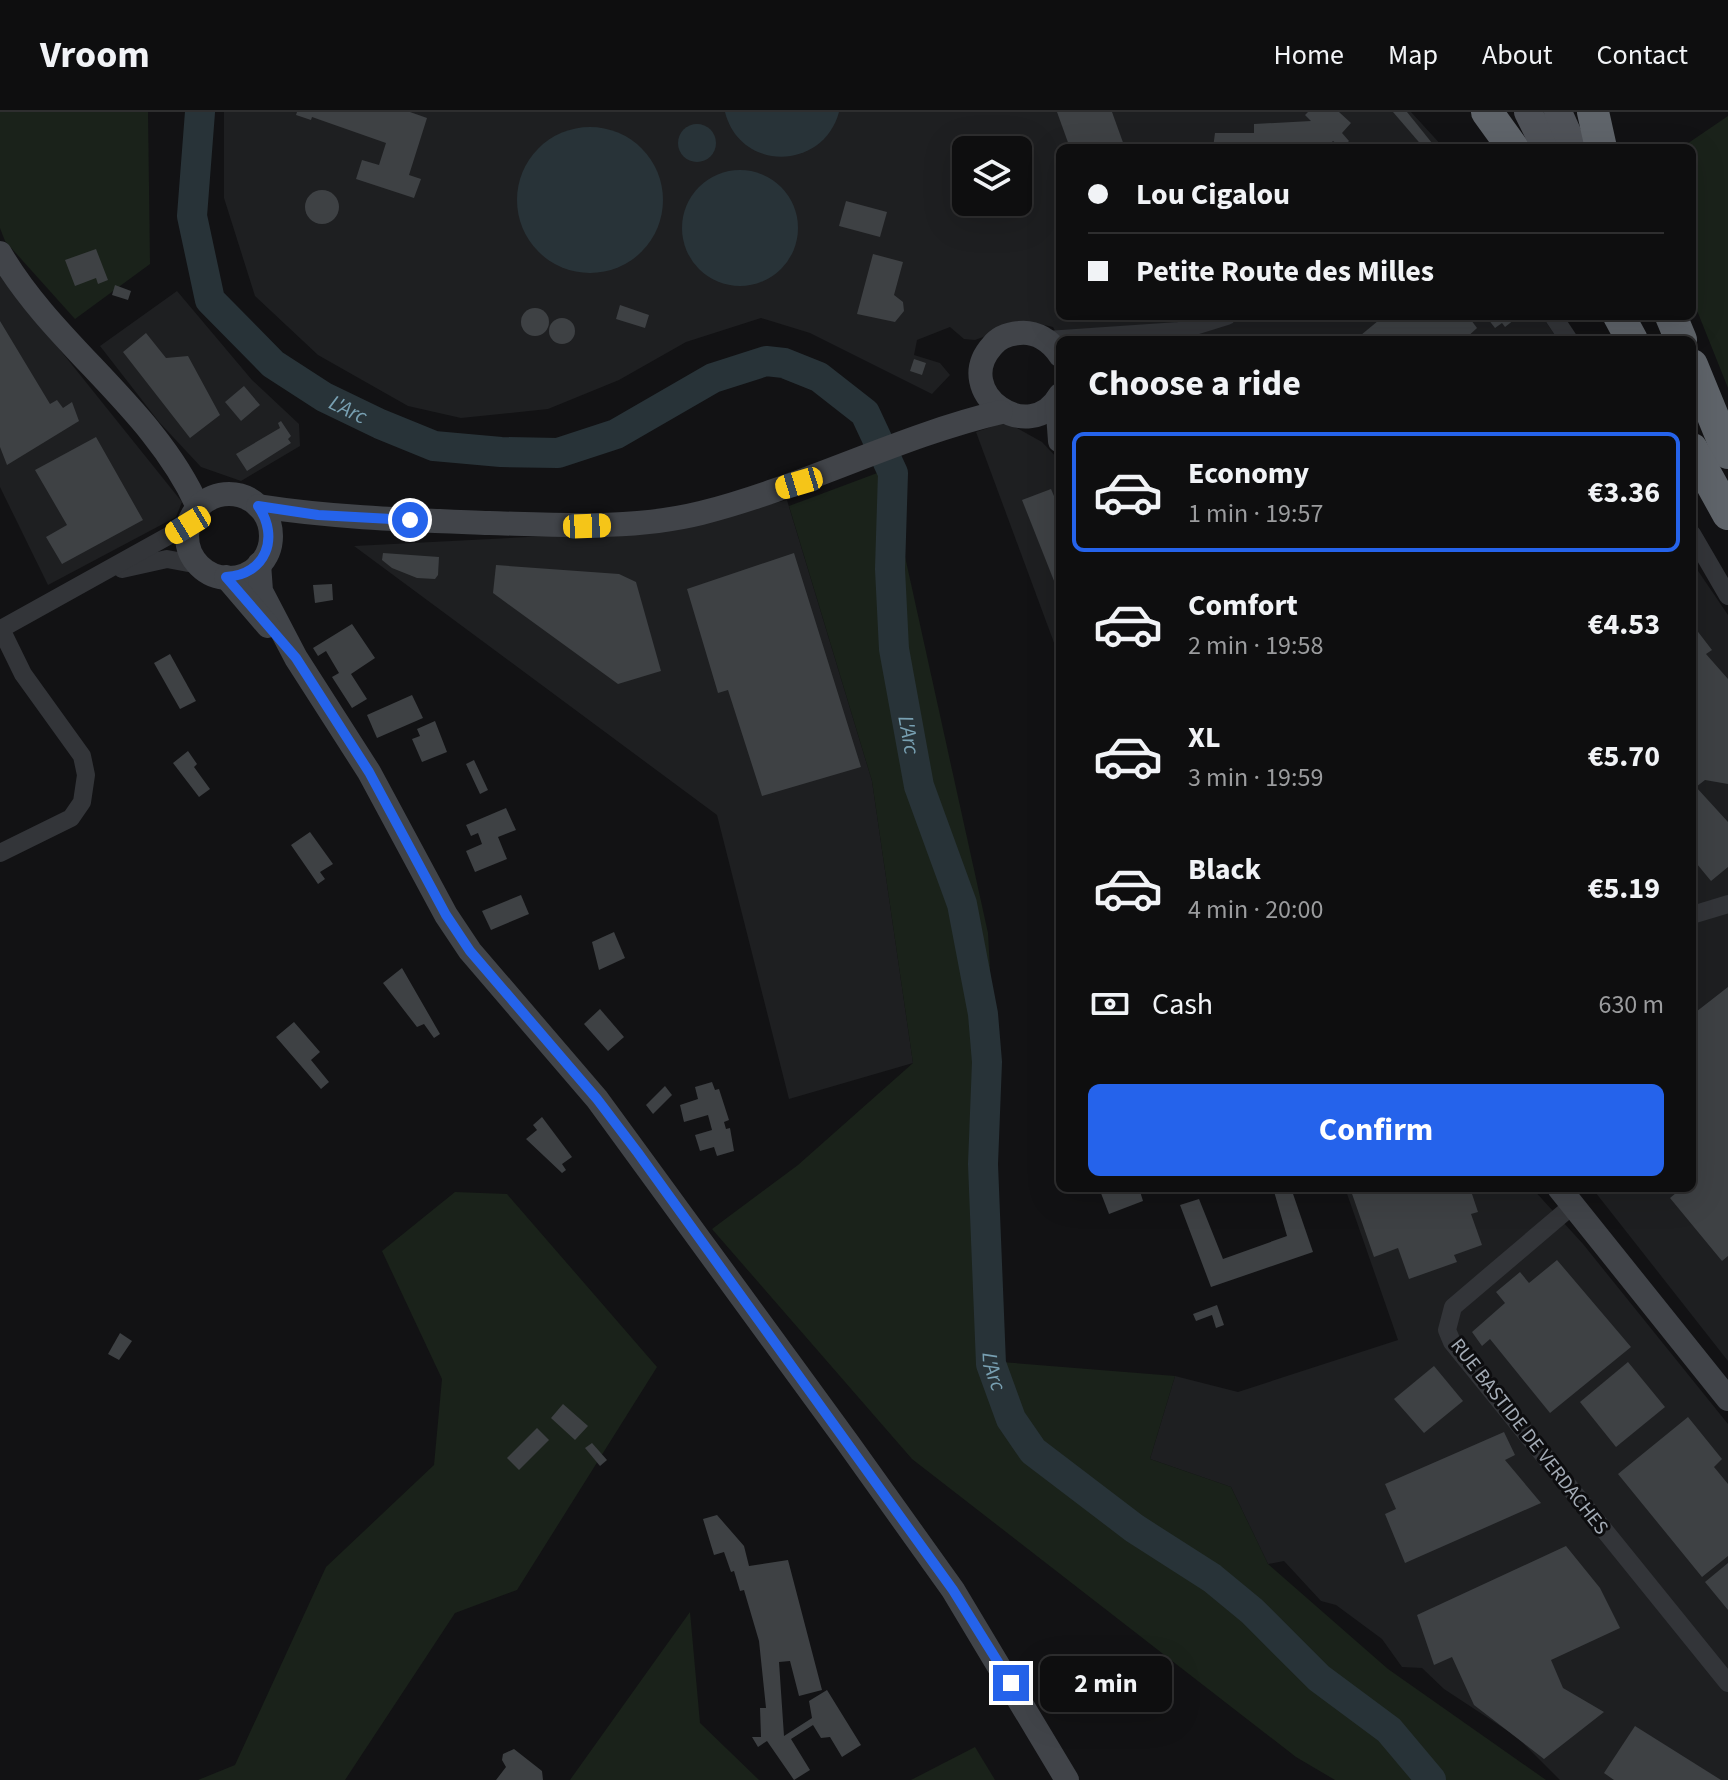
<!DOCTYPE html>
<meta charset="utf-8">
<style>
body{margin:0;font-family:"Source Sans 3",sans-serif;background:#1c1c1d;color:#f1f3f6;height:100vh;display:flex;flex-direction:column;font-size:30px;white-space:nowrap}
*{box-sizing:border-box;margin:0}
p{font-size:26px;color:#9b9c9e}
.icon{flex:none;width:44px;height:44px;fill:none;stroke:currentColor;stroke-width:2;stroke-linecap:round;stroke-linejoin:round}
.map{position:relative;flex:1;overflow:hidden}
.details{position:absolute;left:1056px;top:224px;width:640px;height:856px;display:flex;flex-direction:column;background:#0e0e0f;border-radius:12px;box-shadow:0 8px 32px #0002,0 0 0 2px #2e2e2f}
.details>*{flex:none}
.hud{position:absolute;left:1056px;top:32px;width:640px;height:176px;border-radius:12px;box-shadow:0 8px 32px #0002,0 0 0 2px #2e2e2f;display:grid;align-content:center;height:176px;padding:0 32px;background:#0e0e0f}
.buttons{position:absolute;left:952px;top:24px;display:grid;gap:16px}
.buttons a{display:grid;place-items:center;width:80px;height:80px;border-radius:12px;background:#0e0e0f;box-shadow:0 8px 32px #0002,0 0 0 2px #2e2e2f;font-size:40px}
.end{position:absolute;width:36px;height:36px;margin:-18px;border:10px solid #2563eb;background:#fff;box-shadow:0 0 0 4px #fff}
.from{border-radius:50%}
.bubble{position:absolute;height:56px;border-radius:12px;background:#0e0e0f;box-shadow:0 8px 32px #0002,0 0 0 2px #2e2e2f;font-size:26px;font-weight:700;line-height:56px;text-align:center}
.car{position:absolute;width:24px;height:48px;margin:-24px -12px;border-radius:10px;box-shadow:0 0 6px 2px #0007;background:linear-gradient(#f5c518 24%,#345 0 40%,#f5c518 0 76%,#345 0 86%,#f5c518 0)}
.hud b{display:flex;align-items:center;gap:28px;height:76px;font-size:30px}
.hud b+b{border-top:2px solid #2e2e2f}
.hud i{width:20px;height:20px;background:#f1f3f6}
ul{padding:0;list-style:none}
li{display:flex;align-items:center;gap:24px;height:120px;margin:0 16px 12px;padding:0 16px;border:4px solid transparent;border-radius:12px}
li div{flex:1}
li b{display:block;font-size:30px}
li em{font-style:normal;font-weight:700}
li.active{border-color:#2563eb}
li>.icon{width:72px;height:72px;stroke-width:1.5}
h2{padding:0 32px;font-size:36px;line-height:96px}
.pay{display:flex;align-items:center;gap:20px;height:88px;padding:0 32px;font-size:30px}
.pay p{margin-inline-start:auto}
.cta{display:flex;gap:16px;margin-top:auto;padding:16px 32px}
.cta a{flex:1;height:92px;border-radius:12px;background:#2563eb;color:#fff;font-size:32px;font-weight:700;line-height:92px;text-align:center}
header{display:flex;align-items:center;gap:48px;box-sizing:border-box;height:112px;padding:0 40px;background:#0e0e0f;border-bottom:2px solid #2e2e2f}
header strong{font-size:38px}
nav{display:flex;gap:44px;margin-inline-start:auto;font-size:28px}
.map>svg:first-child{display:block}
</style>
<header>
<strong>Vroom</strong>
<nav><a>Home</a><a>Map</a><a>About</a><a>Contact</a></nav>
</header>
<div class="map">
<svg width="1728" height="1668" viewBox="0 0 1728 1668">
<rect width="100%" height="100%" fill="#121214"/>
<!-- built -->
<g fill="#1e1f21" fill-rule="evenodd">
<path d="M 224,0 L 1411,0 L 1444,36 L 1060,36 L 1060,204 L 1542,204 L 1558,228 L 1060,228 L 1053,215 L 1026,209 L 975,228 L 964,227 L 950,215 L 917,228 L 914,243 L 940,251 L 950,263 L 932,282 L 810,221 L 761,206 L 686,230 L 619,268 L 548,297 L 461,306 L 408,294 L 318,243 L 255,184 L 224,86 ZM 966,38 L 1018,38 L 1018,90 L 966,90 Z"/>
<polygon points="0,163 182,390 176,405 48,473 0,375"/>
<polygon points="177,179 252,268 299,312 300,334 241,369 201,355 159,310 100,234"/>
<polygon points="1006,310 1042,330 1060,349 1060,547 976,320"/>
<polygon points="787,388 872,669 913,951 789,987 717,703 354,434 665,418"/>
<polygon points="1692,450 1728,503 1728,1249 1592,1076 1692,1076"/>
<polygon points="1345,1076 1532,1076 1583,1132 1728,1312 1728,1668 1560,1668 1517,1625 1444,1577 1422,1556 1402,1555 1382,1527 1336,1493 1321,1489 1284,1449 1268,1452 1231,1375 1150,1347 1175,1264 1238,1280 1398,1228"/>
</g>
<!-- green -->
<g fill="#1a221a">
<polygon points="0,0 148,0 150,152 75,207 5,129 0,116"/>
<polygon points="1728,4 1728,276 1692,186 1692,36 1681,36"/>
<polygon points="896,354 904,440 988,821 996,965 1001,1250 1175,1264 1150,1347 1231,1375 1268,1452 1388,1557 1546,1668 1335,1668 1296,1645 912,1347 712,1117 798,1053 913,951 872,669 789,394"/>
<polygon points="455,1080 507,1082 657,1255 517,1478 455,1501 345,1668 198,1668 235,1653 326,1455 434,1353 442,1267 382,1139"/>
<polygon points="690,1500 700,1611 759,1668 570,1668"/>
<polygon points="975,1635 995,1668 911,1668"/>
</g>
<!-- water -->
<g fill="#283338">
<path d="M 725,0 L 839,0 C 823,59 740,60 725,0 Z"/>
<circle cx="697" cy="31" r="19"/>
<circle cx="590" cy="88" r="73"/>
<circle cx="740" cy="116" r="58"/>
</g>
<g fill="none" stroke-linecap="round" stroke-linejoin="round">
<!-- river -->
<path stroke="#283338" stroke-width="30" id="s1" d="M 200,0 L 192,104 L 210,188 L 273,252 L 324,285 L 380,312 L 434,334 L 501,340 L 558,341 L 616,322 L 713,266 L 766,249 L 784,251 L 819,265 L 865,301 L 893,361 L 890,457 L 894,537 L 919,674 L 962,792 L 983,902 L 987,950 L 983,1052 L 991,1252 L 1011,1307 L 1033,1339 L 1134,1416 L 1212,1466 L 1252,1499 L 1319,1566 L 1389,1618 L 1431,1668"/>
</g>
<!-- building -->
<g fill="#3e4144">
<polygon points="297,0 410,0 427,6 409,63 421,67 414,86 356,67 362,48 379,53 386,31 312,5 311,8 296,3"/>
<polygon points="1057,0 1112,0 1125,36 1070,36"/>
<polygon points="1308,0 1339,0 1351,11 1342,21 1349,29 1342,36 1333,29 1326,36 1213,36 1215,21 1254,21 1254,12 1311,9 1305,3"/>
<polygon points="1393,0 1407,0 1436,36 1424,36"/>
<circle cx="322" cy="95" r="17"/>
<polygon points="846,89 887,100 880,125 839,114"/>
<polygon points="96,137 108,168 98,172 96,166 75,174 65,148"/>
<polygon points="873,142 903,150 894,183 903,190 904,199 895,210 857,202"/>
<polygon points="115,173 131,179 128,188 112,183"/>
<polygon points="620,193 649,203 645,216 616,207"/>
<circle cx="535" cy="210" r="14"/>
<polygon points="1384,204 1468,204 1477,216 1464,228 1355,228"/>
<polygon points="1492,204 1519,204 1505,215 1502,211 1495,216 1488,207"/>
<circle cx="562" cy="219" r="13"/>
<polygon points="0,209 50,292 57,288 63,296 72,290 79,309 7,353 0,335"/>
<polygon points="146,221 166,246 188,244 220,303 190,326 123,240"/>
<polygon points="914,247 926,251 922,263 910,259"/>
<polygon points="244,274 260,293 241,309 225,290"/>
<polygon points="281,309 291,324 288,327 291,331 247,359 236,342 280,316 278,311"/>
<polygon points="96,325 143,408 62,452 46,425 67,413 35,358"/>
<polygon points="1051,377 1060,398 1060,484 1022,388"/>
<polygon points="383,441 439,445 438,463 435,467 417,466 392,456 382,448"/>
<polygon points="794,441 861,655 762,684 728,578 718,581 687,477"/>
<polygon points="496,453 619,462 636,470 661,559 618,572 493,481"/>
<polygon points="332,472 333,488 315,491 313,473"/>
<polygon points="352,512 375,546 351,562 367,587 352,596 332,565 339,561 326,539 318,544 313,536"/>
<polygon points="1692,512 1712,538 1706,542 1728,567 1728,672 1705,668 1696,675 1728,710 1728,755 1711,769 1692,746"/>
<polygon points="170,542 196,589 180,597 154,551"/>
<polygon points="412,583 423,606 377,626 367,603"/>
<polygon points="435,609 447,640 422,650 412,627 420,624 417,617"/>
<polygon points="188,639 197,652 194,655 210,677 199,685 173,651"/>
<polygon points="474,648 488,678 480,682 466,652"/>
<polygon points="506,696 516,718 498,725 507,747 475,760 466,739 482,732 478,721 471,724 466,713"/>
<polygon points="310,720 333,752 320,760 325,767 318,772 291,733"/>
<polygon points="521,783 529,802 491,818 482,799"/>
<polygon points="614,820 625,846 599,858 592,830"/>
<polygon points="402,856 440,922 434,926 424,912 417,915 383,871"/>
<polygon points="1728,875 1728,1144 1722,1149 1670,1086 1682,1076 1692,1076 1692,903"/>
<polygon points="600,897 624,925 608,939 584,912"/>
<polygon points="294,910 320,940 311,948 329,970 321,977 276,925"/>
<polygon points="712,970 715,978 719,977 729,1008 724,1010 726,1017 730,1016 734,1039 717,1044 714,1035 700,1039 695,1023 712,1018 708,1003 684,1010 680,993 698,987 695,975"/>
<polygon points="665,974 672,983 653,1002 646,993"/>
<polygon points="542,1005 572,1045 562,1052 566,1058 562,1061 526,1027 537,1018 533,1013"/>
<polygon points="1099,1076 1139,1076 1143,1089 1109,1102"/>
<polygon points="1273,1076 1291,1076 1313,1140 1211,1175 1180,1093 1199,1087 1223,1147 1287,1124"/>
<polygon points="1350,1076 1470,1076 1478,1100 1471,1102 1482,1133 1454,1143 1457,1150 1409,1167 1398,1136 1374,1145"/>
<polygon points="1557,1148 1631,1235 1550,1301 1490,1227 1482,1234 1472,1220 1505,1191 1496,1180 1520,1160 1529,1171"/>
<polygon points="1217,1193 1224,1213 1216,1216 1212,1203 1196,1209 1193,1202"/>
<polygon points="120,1221 132,1229 119,1248 108,1242"/>
<polygon points="1628,1250 1665,1295 1616,1335 1580,1290"/>
<polygon points="1434,1254 1463,1289 1424,1321 1394,1287"/>
<polygon points="563,1292 588,1314 575,1328 551,1306"/>
<polygon points="1688,1305 1722,1347 1714,1355 1728,1372 1728,1444 1702,1465 1618,1362"/>
<polygon points="537,1316 549,1328 519,1358 507,1346"/>
<polygon points="1504,1320 1515,1343 1505,1348 1541,1391 1405,1451 1385,1402 1396,1397 1385,1372"/>
<polygon points="592,1331 607,1348 600,1354 585,1336"/>
<polygon points="717,1403 744,1434 749,1454 788,1448 822,1578 799,1584 790,1549 779,1550 784,1624 812,1606 809,1589 827,1578 861,1633 842,1645 830,1625 821,1626 813,1613 791,1627 810,1658 794,1668 767,1629 758,1635 752,1625 761,1625 760,1596 766,1596 759,1529 744,1478 740,1479 734,1459 731,1460 724,1440 714,1443 703,1407"/>
<polygon points="1566,1434 1600,1476 1620,1516 1551,1548 1563,1576 1604,1600 1544,1647 1474,1593 1452,1545 1434,1553 1417,1503"/>
<polygon points="1728,1451 1728,1498 1705,1470"/>
<polygon points="1635,1614 1721,1668 1614,1668 1604,1661"/>
<polygon points="514,1637 542,1659 543,1668 496,1668 506,1655 502,1648 503,1642"/>
</g>
<g fill="none" stroke-linecap="round" stroke-linejoin="round">
<!-- minor -->
<g stroke="#333539" stroke-width="18">
<polyline points="1553,204 1569,228"/>
<polyline points="1047,228 1179,219 1227,204"/>
<polyline points="1692,422 1728,484"/>
<polyline points="122,457 167,447 199,453"/>
<polyline points="0,741 71,706 82,690 86,663 82,644 23,562 1,517 188,413"/>
<polyline points="1692,803 1728,792"/>
<polyline points="1573,1093 1453,1195 1447,1218 1452,1230 1728,1571"/>
</g>
<!-- secondary -->
<g stroke="#414449" stroke-width="24">
<path d="M 0,141 C 54,234 154,296 198,395"/>
<path d="M 1060,243 C 1051,229 1036,219 1019,221 C 1008,222 998,226 992,234 C 951,280 1030,336 1060,283"/>
<polyline points="1057,288 1060,329"/>
<circle cx="229" cy="424" r="42"/>
<path d="M 258,394 C 335,406 412,408 489,411 C 560,413 632,418 701,401 C 804,375 899,324 1001,300"/>
<polyline points="259,452 261,479 296,546 369,660 446,803 470,839 597,987 848,1331 953,1478 1067,1668"/>
<polyline points="226,465 268,514"/>
<polyline points="1559,1076 1728,1287"/>
</g>
<!-- primary -->
<g stroke="#4f5258" stroke-width="28">
<polyline points="1528,0 1546,36"/>
<polyline points="1558,0 1574,36"/>
</g>
<!-- motorway -->
<g stroke="#5f646a" stroke-width="32">
<polyline points="1487,0 1513,36"/>
<polyline points="1593,0 1601,36"/>
<polyline points="1619,204 1632,228"/>
<polyline points="1671,204 1681,228"/>
<polyline points="1692,253 1728,341"/>
<polyline points="1692,337 1728,402"/>
</g>
</g>
<g fill="none" stroke-linecap="round" stroke-linejoin="round">
<!-- route -->
<path stroke="#2563eb" stroke-width="10" d="M 410,408 L 318,403 L 258,394 C 280,425 266,463 226,465 L 296,546 L 369,660 L 446,803 L 470,839 L 597,987 L 638,1041 L 953,1478 L 1011,1571"/>
</g>
<g text-anchor="middle" stroke-width="6" stroke-linejoin="round" paint-order="stroke">
<!-- street labels -->
<g font-size="20" fill="#a3abb5" stroke="#0d0d0f">
<text transform="translate(1530 1324) rotate(52)" y="7">RUE BASTIDE DE VERDACHES</text>
</g>
<!-- water labels -->
<g font-size="22" font-style="italic" fill="#78a0b2" stroke="#0d0d0f">
<text dy="8" stroke="none"><textPath href="#s1" startOffset="368">L'Arc</textPath></text>
<text dy="8" stroke="none"><textPath href="#s1" startOffset="1258">L'Arc</textPath></text>
<text dy="8" stroke="none"><textPath href="#s1" startOffset="1906">L'Arc</textPath></text>
</g>
</g>
</svg>
<div class="buttons">
<a><svg class="icon" aria-label="layers" viewBox="0 0 24 24"><path d="M12 4l9 5-9 5-9-5zM3 14l9 5 9-5"/></svg></a>
</div>
<i class="end from" style="left:410px;top:408px"></i>
<i class="end" style="left:1011px;top:1571px"></i>
<div class="bubble" style="left:1040px;top:1544px;width:132px">2 min</div>
<i class="car" style="left:799px;top:371px;rotate:253deg"></i>
<i class="car" style="left:188px;top:413px;rotate:239deg"></i>
<i class="car" style="left:587px;top:414px;rotate:88deg"></i>
<div class="hud">
<b><i class="from"></i>Lou Cigalou</b>
<b><i></i>Petite Route des Milles</b>
</div>
<section class="details">
<h2>Choose a ride</h2>
<ul>
<li class="active"><svg class="icon" aria-label="car" viewBox="0 0 24 24"><path d="M5 17H2v-5l4-1 3-4h7l3 4 3 1v5h-3M9 17h6M6 11h13"/><circle cx="7" cy="17" r="2"/><circle cx="17" cy="17" r="2"/></svg><div><b>Economy</b><p>1 min · 19:57</p></div><em>€3.36</em></li>
<li><svg class="icon" aria-label="car" viewBox="0 0 24 24"><path d="M5 17H2v-5l4-1 3-4h7l3 4 3 1v5h-3M9 17h6M6 11h13"/><circle cx="7" cy="17" r="2"/><circle cx="17" cy="17" r="2"/></svg><div><b>Comfort</b><p>2 min · 19:58</p></div><em>€4.53</em></li>
<li><svg class="icon" aria-label="car" viewBox="0 0 24 24"><path d="M5 17H2v-5l4-1 3-4h7l3 4 3 1v5h-3M9 17h6M6 11h13"/><circle cx="7" cy="17" r="2"/><circle cx="17" cy="17" r="2"/></svg><div><b>XL</b><p>3 min · 19:59</p></div><em>€5.70</em></li>
<li><svg class="icon" aria-label="car" viewBox="0 0 24 24"><path d="M5 17H2v-5l4-1 3-4h7l3 4 3 1v5h-3M9 17h6M6 11h13"/><circle cx="7" cy="17" r="2"/><circle cx="17" cy="17" r="2"/></svg><div><b>Black</b><p>4 min · 20:00</p></div><em>€5.19</em></li>
</ul>
<div class="pay"><svg class="icon" aria-label="cash" viewBox="0 0 24 24"><path d="M3 7h18v10H3z"/><circle cx="12" cy="12" r="2"/></svg>Cash<p>630 m</p></div>
<div class="cta"><a>Confirm</a></div>
</section>
</div>
